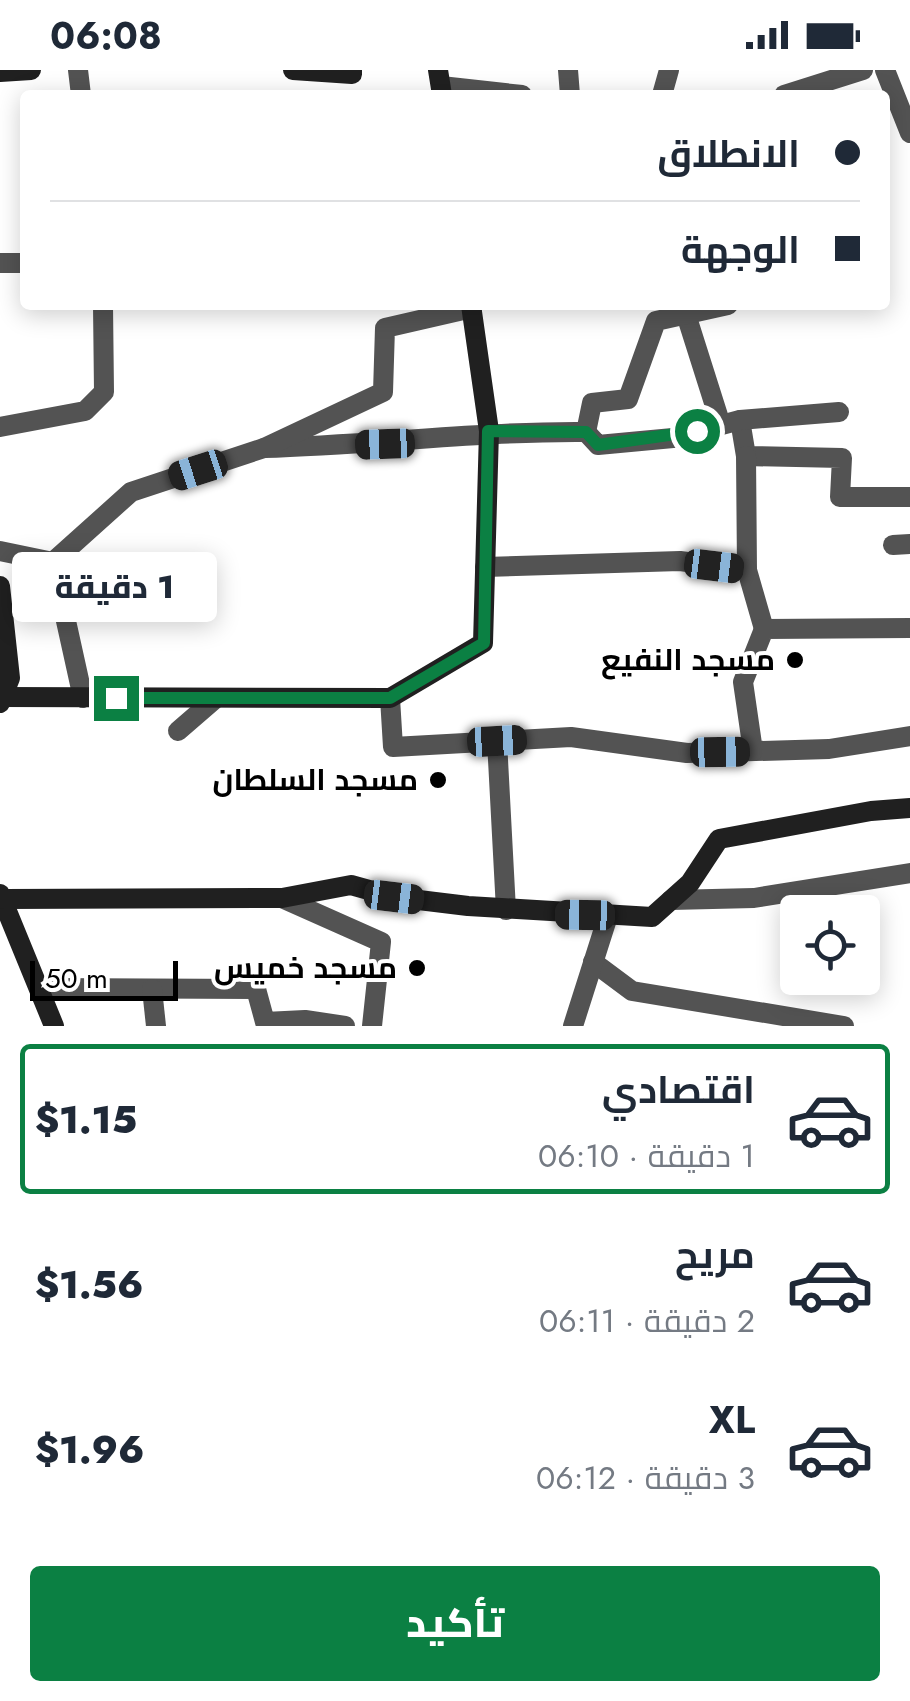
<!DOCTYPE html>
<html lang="ar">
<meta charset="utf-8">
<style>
body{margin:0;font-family:Jost,Cairo,sans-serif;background:#f6f6f7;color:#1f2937;direction:rtl;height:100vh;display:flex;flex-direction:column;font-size:38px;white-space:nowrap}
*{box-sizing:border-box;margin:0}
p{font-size:32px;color:#747a83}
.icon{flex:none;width:55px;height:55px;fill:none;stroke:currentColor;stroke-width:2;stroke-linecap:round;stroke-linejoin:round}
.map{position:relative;height:956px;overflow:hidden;direction:ltr}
.drawer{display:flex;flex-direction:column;background:#fff;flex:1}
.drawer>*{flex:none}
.top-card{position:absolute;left:20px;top:20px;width:870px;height:220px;border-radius:10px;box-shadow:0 5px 25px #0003;direction:rtl;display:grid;align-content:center;height:220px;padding:0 30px;background:#fff}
.buttons{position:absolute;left:780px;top:825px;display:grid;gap:20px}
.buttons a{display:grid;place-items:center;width:100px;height:100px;border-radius:10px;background:#fff;box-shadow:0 5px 25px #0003;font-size:50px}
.scale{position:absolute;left:30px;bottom:25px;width:148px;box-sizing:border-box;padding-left:10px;border:5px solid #000;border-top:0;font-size:28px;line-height:35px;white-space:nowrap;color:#000;-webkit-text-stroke:8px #fff;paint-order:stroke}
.end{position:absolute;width:45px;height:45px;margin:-22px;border:12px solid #0b8043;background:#fff;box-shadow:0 0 0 5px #fff}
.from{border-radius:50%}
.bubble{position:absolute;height:70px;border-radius:10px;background:#fff;box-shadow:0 5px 25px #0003;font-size:32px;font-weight:800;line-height:70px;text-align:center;direction:rtl}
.car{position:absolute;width:30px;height:60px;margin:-30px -15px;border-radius:12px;box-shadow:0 0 8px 2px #0007;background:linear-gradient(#222 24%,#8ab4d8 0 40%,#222 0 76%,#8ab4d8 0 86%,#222 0)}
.top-card b{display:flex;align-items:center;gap:35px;height:95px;font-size:38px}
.top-card b+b{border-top:2px solid #e0e1e3}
.top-card i{width:25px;height:25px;background:#1f2937}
ul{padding:18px 0 0;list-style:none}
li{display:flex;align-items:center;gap:30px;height:150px;margin:0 20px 15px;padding:0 10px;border:5px solid transparent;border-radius:10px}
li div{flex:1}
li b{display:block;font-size:38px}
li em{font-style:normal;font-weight:800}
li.current{border-color:#0b8043}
li>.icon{width:90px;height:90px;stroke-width:1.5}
.button{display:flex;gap:20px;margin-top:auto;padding:20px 30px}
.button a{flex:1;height:115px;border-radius:10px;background:#0b8043;color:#fff;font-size:40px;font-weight:800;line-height:115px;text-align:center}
.status{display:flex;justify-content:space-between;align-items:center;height:70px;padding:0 50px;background:#fff;direction:ltr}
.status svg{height:28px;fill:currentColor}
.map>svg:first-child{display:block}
</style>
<div class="status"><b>06:08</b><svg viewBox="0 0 49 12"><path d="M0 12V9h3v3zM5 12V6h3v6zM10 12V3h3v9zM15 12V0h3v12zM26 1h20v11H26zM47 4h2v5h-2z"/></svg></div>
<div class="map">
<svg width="910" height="956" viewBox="0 0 910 956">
<rect width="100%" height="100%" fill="#fff"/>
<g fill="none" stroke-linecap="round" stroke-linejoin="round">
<!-- street -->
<g stroke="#535353" stroke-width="20">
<polyline points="78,0 81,25"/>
<polyline points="568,0 570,25"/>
<polyline points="885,0 910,63"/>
<polyline points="441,16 522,25"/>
<polyline points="662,25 669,0"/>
<polyline points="784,25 863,0"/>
<polyline points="0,193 25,193"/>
<polyline points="683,235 721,355"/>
<polyline points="740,350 746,386 842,388 840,427 910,427"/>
<polyline points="0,357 85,341 104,322 103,235"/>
<polyline points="586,362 598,375 673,368 740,350 839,342"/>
<path d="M 264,378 C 372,375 478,361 586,362 L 592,333 L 628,329 L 656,251 L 728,235"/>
<polyline points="746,386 747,500 764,559"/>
<polyline points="893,475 910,474"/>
<polyline points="0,481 53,492 83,628"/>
<polyline points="53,492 131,422 264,378 383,322 385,258 472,238"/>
<polyline points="485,497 680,491 747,500"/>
<polyline points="390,628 393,677 571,667 687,683 829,679 910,666"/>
<polyline points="178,661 215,629"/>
<polyline points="497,671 506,840"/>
<polyline points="753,681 743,612 764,559 910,558"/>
<polyline points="282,828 381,872 372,956"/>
<polyline points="671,830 754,828 910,803"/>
<polyline points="593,892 632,921 844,956"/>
<polyline points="41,918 256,919 265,952 305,950 345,956"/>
<polyline points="152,919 156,956"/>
<polyline points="573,956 608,846"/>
</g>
<!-- secondary -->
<g stroke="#202020" stroke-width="20">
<polyline points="293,0 352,4 352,0"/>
<polyline points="438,0 442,25"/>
<polyline points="0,2 31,0"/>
<polyline points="0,516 10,608 0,633"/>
<polyline points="0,627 390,628 483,573 489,361 471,235"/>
<polyline points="0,824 54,956"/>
<polyline points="4,829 282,828 351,815 394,827 468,836 652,847 690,813 719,769 871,741 910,738"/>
</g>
</g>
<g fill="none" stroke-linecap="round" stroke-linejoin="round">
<!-- route -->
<polyline stroke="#0b8043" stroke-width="12" points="116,628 390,628 484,573 488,361 586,362 598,375 697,361"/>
</g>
<!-- markers -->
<g fill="#000" stroke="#fff" stroke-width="4">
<circle cx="795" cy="590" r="10"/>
<circle cx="438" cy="710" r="10"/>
<circle cx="417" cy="898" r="10"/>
</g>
<g text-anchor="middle" stroke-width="8" stroke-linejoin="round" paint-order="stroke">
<!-- poi labels -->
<g font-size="30" font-weight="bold" fill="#000" stroke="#fff" text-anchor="end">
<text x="775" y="600">مسجد النفيع</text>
<text x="418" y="720">مسجد السلطان</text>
<text x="397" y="908">مسجد خميس</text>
</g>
</g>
</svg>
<div class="buttons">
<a><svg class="icon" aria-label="locate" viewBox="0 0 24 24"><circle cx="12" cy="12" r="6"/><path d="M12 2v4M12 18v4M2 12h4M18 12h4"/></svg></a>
</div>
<div class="scale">50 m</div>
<i class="end from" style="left:697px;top:361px"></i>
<i class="end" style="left:116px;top:628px"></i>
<div class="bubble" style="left:12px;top:482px;width:205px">1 دقيقة</div>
<i class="car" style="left:385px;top:374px;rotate:268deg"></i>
<i class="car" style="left:198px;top:400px;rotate:252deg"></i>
<i class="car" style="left:714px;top:496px;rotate:97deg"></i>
<i class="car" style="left:497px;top:671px;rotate:87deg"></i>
<i class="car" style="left:720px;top:682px;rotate:89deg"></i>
<i class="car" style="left:394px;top:827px;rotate:97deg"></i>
<i class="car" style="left:585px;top:845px;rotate:271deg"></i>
<div class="top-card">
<b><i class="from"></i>الانطلاق</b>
<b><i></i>الوجهة</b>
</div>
</div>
<section class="drawer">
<ul>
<li class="current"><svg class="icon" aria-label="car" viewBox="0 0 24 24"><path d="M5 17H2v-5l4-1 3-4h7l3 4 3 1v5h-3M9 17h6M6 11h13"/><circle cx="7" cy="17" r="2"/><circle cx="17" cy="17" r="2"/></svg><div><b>اقتصادي</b><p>1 دقيقة · 06:10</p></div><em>$1.15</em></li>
<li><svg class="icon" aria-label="car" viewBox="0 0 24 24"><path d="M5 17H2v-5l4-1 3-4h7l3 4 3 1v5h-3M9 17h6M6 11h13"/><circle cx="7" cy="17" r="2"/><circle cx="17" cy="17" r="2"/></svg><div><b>مريح</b><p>2 دقيقة · 06:11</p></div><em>$1.56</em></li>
<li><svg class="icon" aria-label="car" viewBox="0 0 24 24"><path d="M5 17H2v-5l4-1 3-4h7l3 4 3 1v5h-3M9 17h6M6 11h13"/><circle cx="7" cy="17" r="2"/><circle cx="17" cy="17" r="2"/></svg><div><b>XL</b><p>3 دقيقة · 06:12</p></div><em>$1.96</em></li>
</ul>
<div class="button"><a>تأكيد</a></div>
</section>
